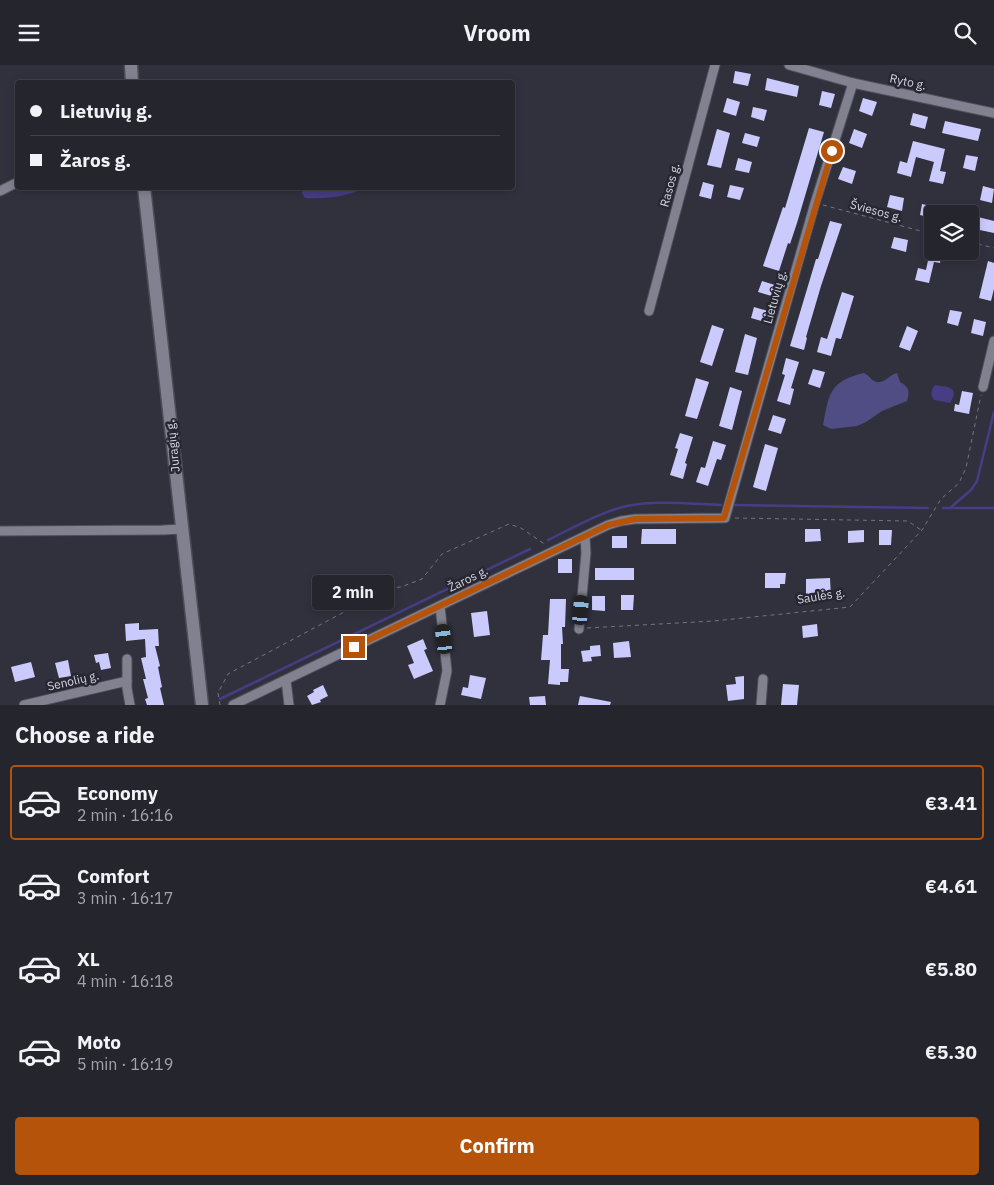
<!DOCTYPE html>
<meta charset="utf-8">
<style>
body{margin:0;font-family:"IBM Plex Sans",sans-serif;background:#2d2d36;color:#f1f3f6;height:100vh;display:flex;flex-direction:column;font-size:19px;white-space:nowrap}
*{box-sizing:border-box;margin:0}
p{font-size:16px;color:#a3a5aa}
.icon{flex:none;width:28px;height:28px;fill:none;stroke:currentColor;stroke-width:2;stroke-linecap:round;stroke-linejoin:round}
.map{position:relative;height:640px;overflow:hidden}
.panel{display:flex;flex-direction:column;background:#25252e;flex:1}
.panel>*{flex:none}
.top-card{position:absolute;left:15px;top:15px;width:500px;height:110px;border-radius:5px;box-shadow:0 2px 8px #0003,0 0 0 1px #42424a;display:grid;align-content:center;height:110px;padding:0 15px;background:#25252e}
.buttons{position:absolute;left:924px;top:140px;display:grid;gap:10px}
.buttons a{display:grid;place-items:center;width:55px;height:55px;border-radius:5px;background:#25252e;box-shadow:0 2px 8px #0003,0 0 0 1px #42424a;font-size:25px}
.end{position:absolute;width:22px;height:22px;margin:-11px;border:6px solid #b45309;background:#fff;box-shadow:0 0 0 2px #fff}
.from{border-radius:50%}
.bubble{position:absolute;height:35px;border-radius:5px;background:#25252e;box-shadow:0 2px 8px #0003,0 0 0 1px #42424a;font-size:16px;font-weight:800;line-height:35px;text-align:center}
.car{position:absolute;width:15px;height:30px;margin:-15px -8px;border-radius:6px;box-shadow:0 0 4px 1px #0007;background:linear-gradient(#222 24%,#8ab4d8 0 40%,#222 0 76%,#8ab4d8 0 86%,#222 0)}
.top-card b{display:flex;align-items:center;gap:18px;height:48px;font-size:19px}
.top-card b+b{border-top:1px solid #42424a}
.top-card i{width:12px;height:12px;background:#f1f3f6}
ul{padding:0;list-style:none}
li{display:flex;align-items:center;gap:15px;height:75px;margin:0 10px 8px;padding:0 5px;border:2px solid transparent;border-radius:5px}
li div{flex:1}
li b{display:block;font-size:19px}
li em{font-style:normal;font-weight:800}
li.on{border-color:#b45309}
li>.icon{width:45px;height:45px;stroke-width:1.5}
h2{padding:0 15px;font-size:22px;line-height:60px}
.primary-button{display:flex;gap:10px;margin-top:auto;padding:10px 15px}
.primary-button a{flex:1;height:58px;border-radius:5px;background:#b45309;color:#fff;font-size:20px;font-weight:800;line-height:58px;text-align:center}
header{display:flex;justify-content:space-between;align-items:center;height:65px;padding:0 15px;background:#25252e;font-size:22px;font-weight:800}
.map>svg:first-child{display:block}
</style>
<header><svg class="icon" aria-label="menu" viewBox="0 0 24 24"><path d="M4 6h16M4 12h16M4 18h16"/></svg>Vroom<svg class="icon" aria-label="search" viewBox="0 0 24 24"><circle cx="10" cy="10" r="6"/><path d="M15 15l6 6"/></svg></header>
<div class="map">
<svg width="994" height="640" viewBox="0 0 994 640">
<rect width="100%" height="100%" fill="#31313e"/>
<!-- green -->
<path fill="#504c84" d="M 864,308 C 868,310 871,314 874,316 C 883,321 890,309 897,308 L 900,317 C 909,322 910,326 907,336 L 882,346 L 866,357 L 857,361 L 831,364 L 823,360 C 829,328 830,316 864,308 Z"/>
<!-- water -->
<g fill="#463d84">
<path d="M 303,123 L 364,122 L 364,123 C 347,132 325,134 305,133 L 302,128 Z"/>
<path d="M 935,320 L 948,322 L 953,325 L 954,330 L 950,338 L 934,335 C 930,330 931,325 935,320 Z"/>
</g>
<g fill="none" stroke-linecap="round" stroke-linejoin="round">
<!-- stream -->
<g stroke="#463d84" stroke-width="2.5">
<polyline points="735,440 928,443"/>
<polyline points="943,443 994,443"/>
<polyline points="950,443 971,425 977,416 994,347"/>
<path d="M 548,475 C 573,463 600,447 627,441 C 656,435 691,439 721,440"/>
<polyline points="220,634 530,484"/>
</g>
</g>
<!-- building -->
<g fill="#cbcafc">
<polygon points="735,6 751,9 748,21 733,18"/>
<polygon points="767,13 799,21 797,32 765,25"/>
<polygon points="822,26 835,29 831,43 819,40"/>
<polygon points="727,33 740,37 736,51 723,47"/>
<polygon points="863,33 877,37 872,51 859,46"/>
<polygon points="753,42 767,45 764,56 751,52"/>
<polygon points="913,48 928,52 925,64 910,60"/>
<polygon points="945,56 981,64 978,76 942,68"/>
<polygon points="809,63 824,67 797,158 790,179 788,178 779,206 763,201 783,142 785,143"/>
<polygon points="717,64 730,68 721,103 707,100"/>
<polygon points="854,64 867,69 862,83 849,78"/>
<polygon points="745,68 760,72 757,82 742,78"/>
<polygon points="913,76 945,84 940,106 946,107 943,119 929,116 934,97 916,92 911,112 897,108 900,96 907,98"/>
<polygon points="966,90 978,92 975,106 963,103"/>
<polygon points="738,93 752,97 749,108 735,105"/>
<polygon points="843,102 856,106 852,119 838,114"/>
<polygon points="703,117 714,120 711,134 699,131"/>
<polygon points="730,120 744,123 740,135 727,132"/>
<polygon points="983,121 994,124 992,138 980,135"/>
<polygon points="890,130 904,133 902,146 887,142"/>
<polygon points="922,139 954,146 954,149 932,149 932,153 920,150"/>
<polygon points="970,150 994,156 994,168 970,163"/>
<polygon points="830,156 842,159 821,221 806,272 807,273 804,285 790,281 816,194 818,194"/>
<polygon points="894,172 908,175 906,187 891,183"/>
<polygon points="930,186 942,186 940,198 934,197 929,218 915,215 918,203 926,205"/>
<polygon points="988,196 994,198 994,224 991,236 979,233"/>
<polygon points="762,216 778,221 775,232 758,227"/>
<polygon points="842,227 854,231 841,274 836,273 831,291 817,287 821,272 827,274"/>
<polygon points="754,242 771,247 768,258 751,253"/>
<polygon points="950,245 962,247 958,261 947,258"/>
<polygon points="974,254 986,257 983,271 971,268"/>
<polygon points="712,260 724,264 712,301 700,297"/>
<polygon points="907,261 918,266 910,286 899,282"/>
<polygon points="745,269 757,273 748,310 735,307"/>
<polygon points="786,293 799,297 791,323 794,324 790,340 777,336 785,310 782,309"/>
<polygon points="813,304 825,307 820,323 808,319"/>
<polygon points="696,313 709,317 697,354 685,351"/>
<polygon points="730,322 742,326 732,365 719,361"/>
<polygon points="962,326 973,328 969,349 954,346 955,339 959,340"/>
<polygon points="773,350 786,354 781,369 768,365"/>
<polygon points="680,368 693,372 685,398 687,399 683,414 670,410 678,384 675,383"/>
<polygon points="713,376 726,380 721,395 717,394 708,421 696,417 701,402 705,403"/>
<polygon points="765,379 778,383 766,426 753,422"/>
<polygon points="642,464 676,464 676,479 641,479"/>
<polygon points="805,464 820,464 821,476 805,477"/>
<polygon points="864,465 864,477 848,478 848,466"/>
<polygon points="879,465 892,465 891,480 879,480"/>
<rect x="612" y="471" width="15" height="12"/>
<rect x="558" y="494" width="14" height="14"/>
<rect x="595" y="503" width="39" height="12"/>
<polygon points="765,508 786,508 785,519 780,519 780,523 765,523"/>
<polygon points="830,513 831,532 806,533 806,514"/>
<polygon points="621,530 634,530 633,545 621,545"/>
<polygon points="592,531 605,531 605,546 592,545"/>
<polygon points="550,534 566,534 565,562 562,562 563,579 561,579 561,604 569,604 568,617 560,617 560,620 548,619 550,595 541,595 543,570 548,570"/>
<polygon points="487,546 490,570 474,572 471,548"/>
<polygon points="139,558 139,565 158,564 159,581 155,581 160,601 158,602 162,622 160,623 164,640 147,640 145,634 148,633 143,614 146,614 141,593 146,592 145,574 126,576 125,559"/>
<polygon points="817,559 818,571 803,573 802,561"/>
<polygon points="423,574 427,584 424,585 433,606 414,614 408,600 414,598 407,581"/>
<polygon points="629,576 631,592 614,593 613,578"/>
<polygon points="600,580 601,591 591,592 592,596 583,597 581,586 590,585 590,581"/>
<polygon points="108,588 111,603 101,605 99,597 96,598 94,590"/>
<polygon points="68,595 71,611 59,613 55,598"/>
<polygon points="31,597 35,612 15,617 11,602"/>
<polygon points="470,610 486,613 481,634 461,630 463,622 468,623"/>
<polygon points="744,611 744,634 728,636 726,620 736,619 735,612"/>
<polygon points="783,619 799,620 797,640 781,640"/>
<polygon points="323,620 328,631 320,635 321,637 312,640 307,631 314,627 313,625"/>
<polygon points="545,631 546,640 530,640 529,632"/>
<polygon points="580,631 611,637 610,640 578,640"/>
</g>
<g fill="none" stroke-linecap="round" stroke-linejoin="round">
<defs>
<g id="minor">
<polyline points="789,0 853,18 994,48"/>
<polyline points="0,126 18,117"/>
<polyline points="649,246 715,0"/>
<polyline points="983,322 994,276"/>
<polyline points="0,466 163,465 182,464"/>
<polyline points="440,541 447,606 440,640"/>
<polyline points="579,564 586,488 585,472"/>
<polyline points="127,594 127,623 130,640"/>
<polyline points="286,615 289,640"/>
<polyline points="24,640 127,616"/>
<polyline points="233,640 608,460 621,456 635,454 725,453 815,138 853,18"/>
<polyline points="761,640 763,614"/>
</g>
<g id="secondary">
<polyline points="131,0 132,18"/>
<polyline points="144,122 202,640"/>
</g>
</defs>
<!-- minor casing -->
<use href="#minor" stroke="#4d4e59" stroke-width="11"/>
<!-- secondary casing -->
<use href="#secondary" stroke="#4d4e59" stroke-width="15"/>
<!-- path -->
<g stroke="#747580" stroke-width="1" stroke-dasharray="4 4" stroke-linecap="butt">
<polyline points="823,140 932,169"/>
<polyline points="970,177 994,183"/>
<polyline points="735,453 908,456 921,465"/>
<polyline points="587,563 714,556 850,542 922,465 941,434 959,418 966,403 981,330"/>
<polyline points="220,640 218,628 228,609 389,523 401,522 422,514 442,489 509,459 521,463 546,480"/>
</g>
<!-- minor -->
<use href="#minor" stroke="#818190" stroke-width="9"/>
<!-- secondary -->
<use href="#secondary" stroke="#818190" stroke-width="12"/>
</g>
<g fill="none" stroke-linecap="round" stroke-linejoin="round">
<!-- route -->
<polyline stroke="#b45309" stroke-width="6" points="354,582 608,460 635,454 724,453 832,86"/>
</g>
<g text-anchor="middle" stroke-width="5" stroke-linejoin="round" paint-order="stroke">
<!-- street labels -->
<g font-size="12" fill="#d4d5dd" stroke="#272734">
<text transform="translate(908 17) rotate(12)" y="4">Ryto g.</text>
<text transform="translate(670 120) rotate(-75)" y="4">Rasos g.</text>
<text transform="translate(876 146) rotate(15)" y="4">Šviesos g.</text>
<text transform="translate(775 232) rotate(-74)" y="4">Lietuvių g.</text>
<text transform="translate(173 381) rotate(-96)" y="4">Juragių g.</text>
<text transform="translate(468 514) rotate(-26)" y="4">Žaros g.</text>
<text transform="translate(821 531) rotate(-9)" y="4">Saulės g.</text>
<text transform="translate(73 616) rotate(-13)" y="4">Senolių g.</text>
</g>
</g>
</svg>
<div class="buttons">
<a><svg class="icon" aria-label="layers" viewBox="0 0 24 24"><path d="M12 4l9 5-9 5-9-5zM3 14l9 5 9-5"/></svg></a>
</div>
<i class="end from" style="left:832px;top:86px"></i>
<i class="end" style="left:354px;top:582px"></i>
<div class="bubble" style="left:312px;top:510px;width:82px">2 min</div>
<i class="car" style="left:581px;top:545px;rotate:5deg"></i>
<i class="car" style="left:444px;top:574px;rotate:353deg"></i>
<div class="top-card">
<b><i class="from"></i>Lietuvių g.</b>
<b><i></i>Žaros g.</b>
</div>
</div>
<section class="panel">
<h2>Choose a ride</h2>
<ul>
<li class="on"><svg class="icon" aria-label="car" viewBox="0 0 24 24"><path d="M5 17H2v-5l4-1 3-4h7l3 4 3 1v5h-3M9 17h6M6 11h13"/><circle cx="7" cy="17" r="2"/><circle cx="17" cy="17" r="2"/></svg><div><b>Economy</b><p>2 min · 16:16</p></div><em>€3.41</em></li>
<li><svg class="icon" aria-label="car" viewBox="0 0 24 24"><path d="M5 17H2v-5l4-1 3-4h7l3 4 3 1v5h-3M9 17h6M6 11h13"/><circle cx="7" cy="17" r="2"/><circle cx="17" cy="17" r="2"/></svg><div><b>Comfort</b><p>3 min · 16:17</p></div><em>€4.61</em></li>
<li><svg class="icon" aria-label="car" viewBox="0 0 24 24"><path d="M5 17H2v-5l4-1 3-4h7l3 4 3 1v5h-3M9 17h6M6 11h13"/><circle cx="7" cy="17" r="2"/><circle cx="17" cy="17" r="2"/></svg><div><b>XL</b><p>4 min · 16:18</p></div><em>€5.80</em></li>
<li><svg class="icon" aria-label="car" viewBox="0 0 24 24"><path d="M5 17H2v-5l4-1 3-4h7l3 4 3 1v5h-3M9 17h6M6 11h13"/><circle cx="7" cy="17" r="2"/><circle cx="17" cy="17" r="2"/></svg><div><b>Moto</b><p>5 min · 16:19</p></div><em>€5.30</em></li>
</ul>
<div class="primary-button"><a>Confirm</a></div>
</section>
